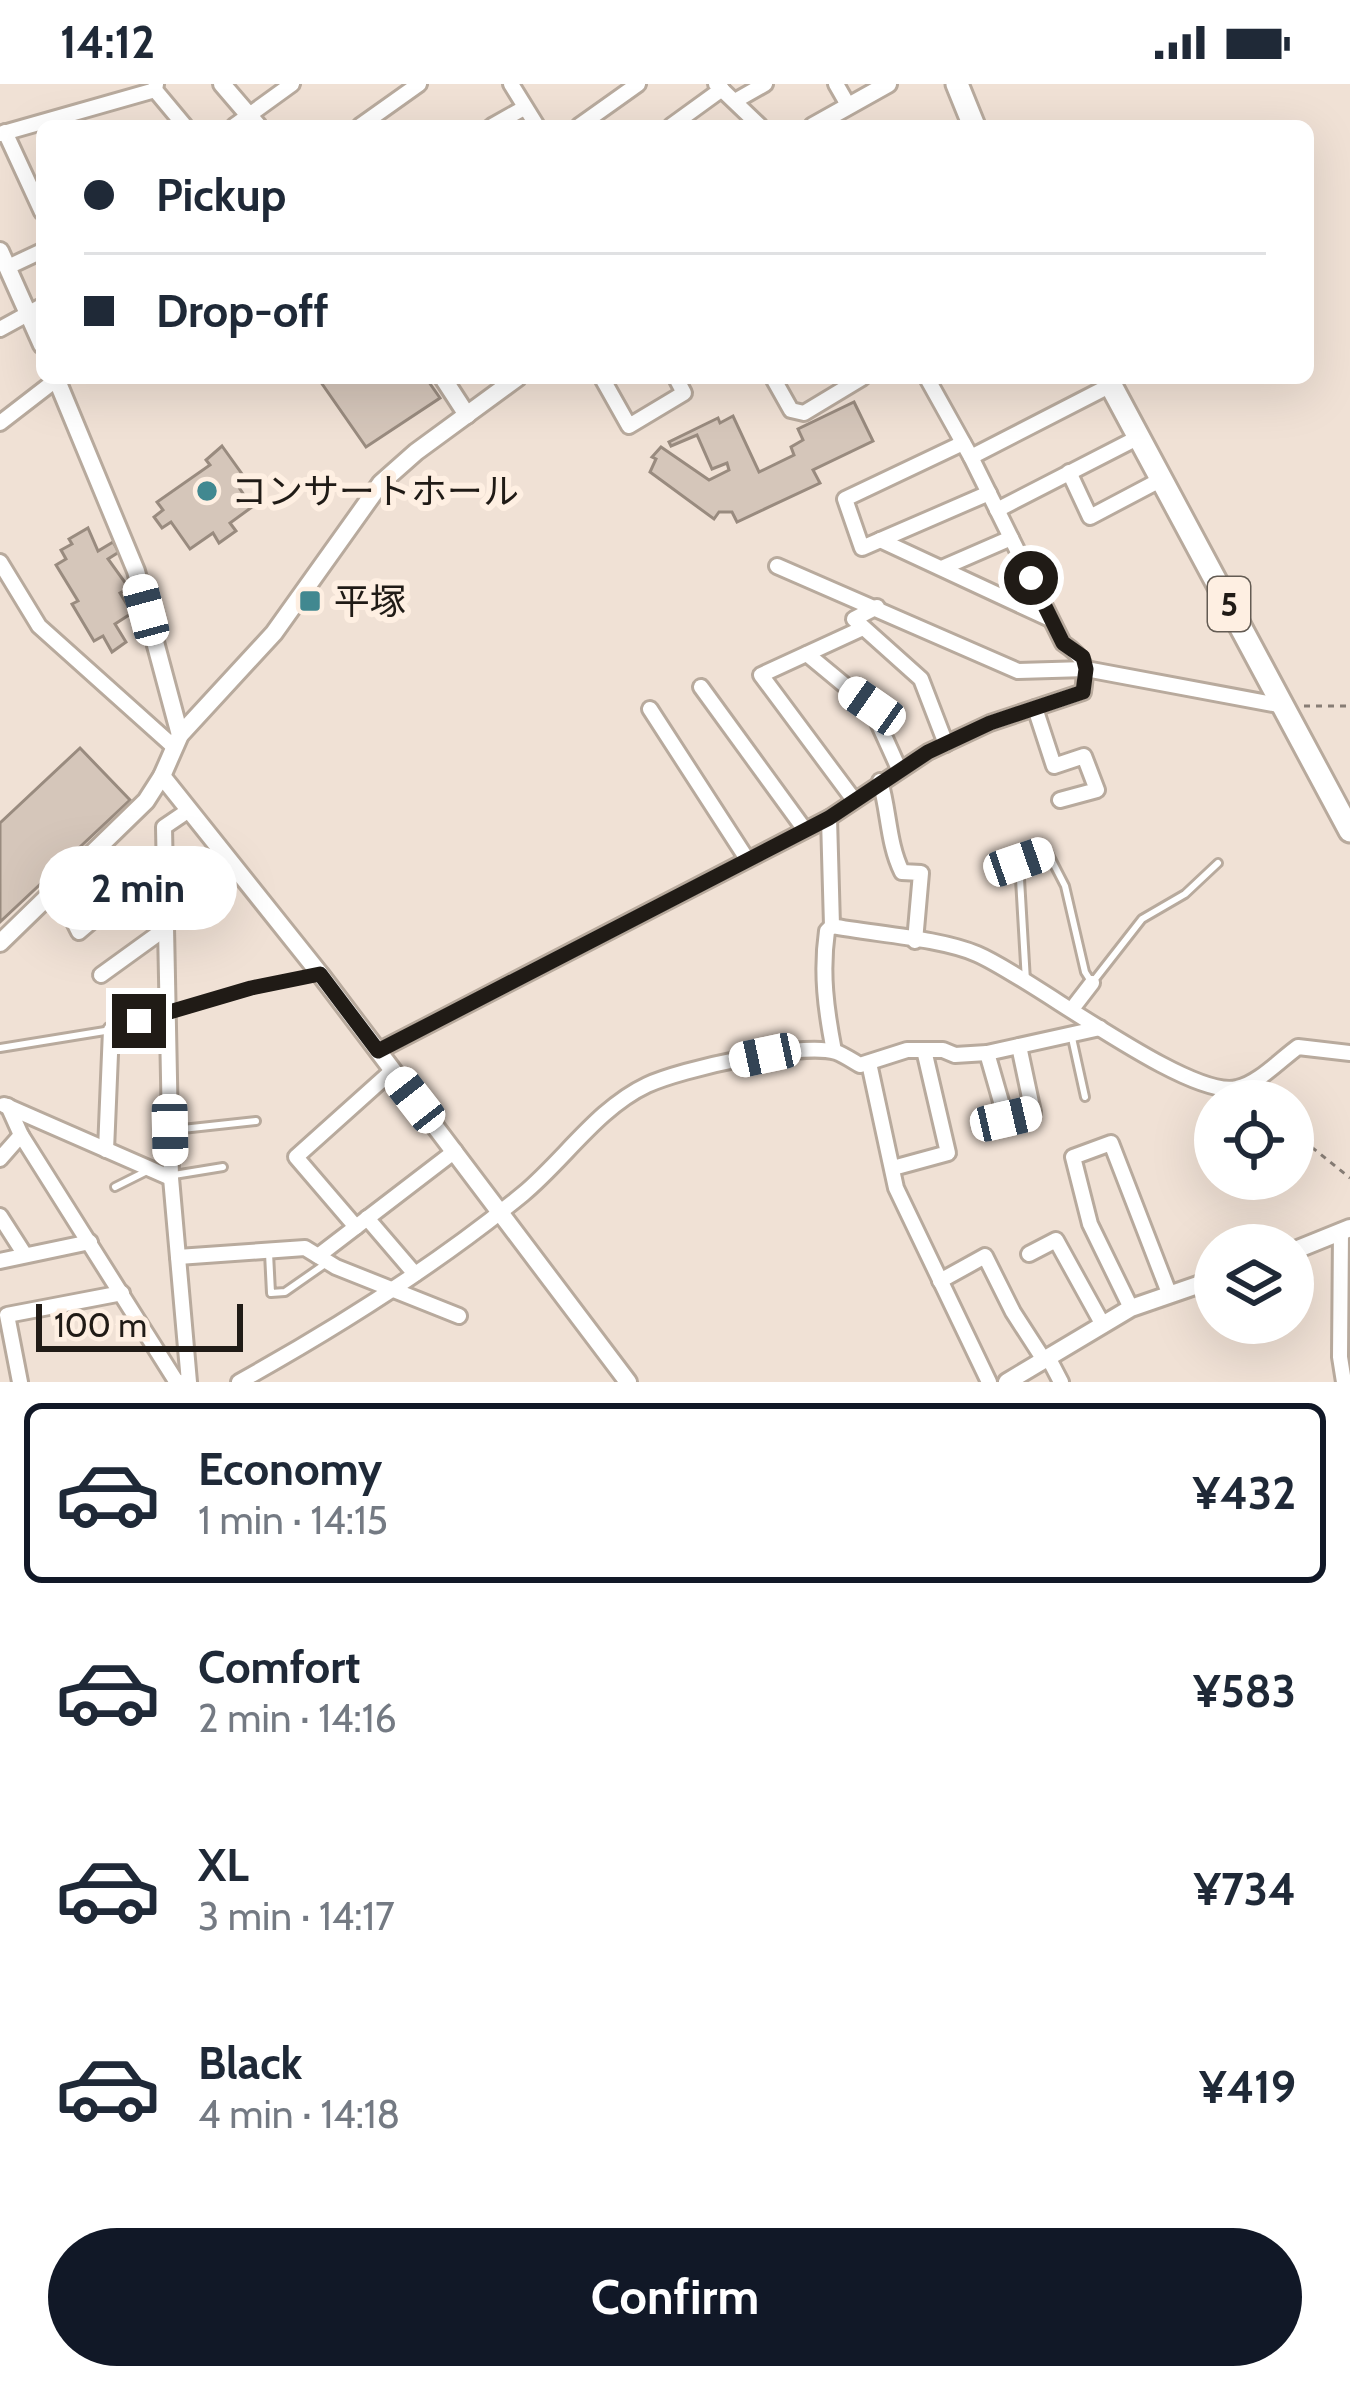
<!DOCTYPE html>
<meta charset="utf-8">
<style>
body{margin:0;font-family:Cabin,"Noto Sans JP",sans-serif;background:#f6f6f7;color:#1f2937;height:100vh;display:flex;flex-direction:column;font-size:45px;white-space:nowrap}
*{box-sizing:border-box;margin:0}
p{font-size:39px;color:#747a83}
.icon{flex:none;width:66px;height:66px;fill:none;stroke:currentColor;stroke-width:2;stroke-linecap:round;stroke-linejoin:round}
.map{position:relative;height:1298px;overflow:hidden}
.side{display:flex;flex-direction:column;background:#fff;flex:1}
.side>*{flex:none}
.banner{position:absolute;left:36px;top:36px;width:1278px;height:264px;border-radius:18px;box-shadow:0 12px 48px #0002;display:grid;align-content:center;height:264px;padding:0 48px;background:#fff}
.buttons{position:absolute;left:1194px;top:996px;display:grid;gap:24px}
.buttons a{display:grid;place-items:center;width:120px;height:120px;border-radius:50%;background:#fff;box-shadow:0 12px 48px #0002;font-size:60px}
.scale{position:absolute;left:36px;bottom:30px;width:207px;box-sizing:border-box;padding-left:12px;border:6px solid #201b16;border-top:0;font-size:33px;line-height:42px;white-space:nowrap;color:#201b16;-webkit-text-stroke:9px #feefe2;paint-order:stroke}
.end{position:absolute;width:54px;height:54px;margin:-27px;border:15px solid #201b16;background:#fff;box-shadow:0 0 0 6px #fff}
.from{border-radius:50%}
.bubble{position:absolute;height:84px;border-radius:42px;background:#fff;box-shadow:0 12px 48px #0002;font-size:39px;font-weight:800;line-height:84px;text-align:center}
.car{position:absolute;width:36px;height:72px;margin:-36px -18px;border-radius:15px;box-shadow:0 0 9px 3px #0007;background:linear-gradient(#fff 24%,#345 0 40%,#fff 0 76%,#345 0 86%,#fff 0)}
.banner b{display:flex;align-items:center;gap:42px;height:114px;font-size:45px}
.banner b+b{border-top:3px solid #e0e1e3}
.banner i{width:30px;height:30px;background:#1f2937}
ul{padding:21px 0 0;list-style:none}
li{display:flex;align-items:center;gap:36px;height:180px;margin:0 24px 18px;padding:0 24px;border:6px solid transparent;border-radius:18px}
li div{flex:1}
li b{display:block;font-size:45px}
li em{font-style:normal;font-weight:800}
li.on{border-color:#111827}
li>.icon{width:108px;height:108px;stroke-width:1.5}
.action{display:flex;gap:24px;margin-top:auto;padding:24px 48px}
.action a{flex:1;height:138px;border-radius:72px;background:#111827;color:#fff;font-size:48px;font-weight:800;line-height:138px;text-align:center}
.status{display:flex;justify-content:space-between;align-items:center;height:84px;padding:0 60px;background:#fff;direction:ltr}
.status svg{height:33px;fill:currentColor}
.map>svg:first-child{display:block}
</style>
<div class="status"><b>14:12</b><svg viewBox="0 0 49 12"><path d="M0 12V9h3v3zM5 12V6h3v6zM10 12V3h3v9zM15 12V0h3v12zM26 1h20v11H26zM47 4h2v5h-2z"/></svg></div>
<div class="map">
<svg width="1350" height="1298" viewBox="0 0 1350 1298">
<rect width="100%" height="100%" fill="#f0e1d5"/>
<!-- building -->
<g fill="#d5c6ba" stroke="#998b7f" stroke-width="3">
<polygon points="318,294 426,294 440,314 366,363"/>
<polygon points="854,318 873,357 813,386 820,399 737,438 732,428 719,428 714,435 650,388 656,375 652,373 661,363 709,396 729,386 727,379 712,385 697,351 671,362 669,358 718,334 720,339 733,332 759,388 794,371 791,363 803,356 798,345"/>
<polygon points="222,362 242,390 234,396 252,423 230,439 236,447 219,459 213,449 190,465 171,438 162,444 154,433 163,426 157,418 210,381 206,376"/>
<polygon points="88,444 98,467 113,458 119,468 108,475 129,504 120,509 132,529 115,540 126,558 112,568 103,552 94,557 72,520 78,517 56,481 66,475 61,466 72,460 69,455"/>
<polygon points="80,664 130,716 0,838 0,739"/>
</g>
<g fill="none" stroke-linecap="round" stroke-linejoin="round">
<defs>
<g id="service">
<polyline points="1026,897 1019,778 1048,769 1065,802 1085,888 1092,899 1142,835 1185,810 1218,779"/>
<polyline points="1072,954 1085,1013"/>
<polyline points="0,964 111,946 251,905 318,891"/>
<polyline points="173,1046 256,1037"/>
<polyline points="174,1091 223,1083"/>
<polyline points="115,1103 149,1086"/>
<polyline points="269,1169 271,1209 285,1208 328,1178"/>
</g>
<g id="minor">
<polyline points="156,0 155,6 185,42"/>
<polyline points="511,0 537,42"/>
<polyline points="716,0 760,42"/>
<polyline points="836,0 848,21"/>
<polyline points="735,17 765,0"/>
<polyline points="234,42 292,0"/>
<polyline points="360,42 419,0"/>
<polyline points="492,42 524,24"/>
<polyline points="579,42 638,0"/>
<polyline points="671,42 722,5"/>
<polyline points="5,48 42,128"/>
<polyline points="0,50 155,6"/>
<polyline points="8,183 42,167"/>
<polyline points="0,245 42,222"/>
<polyline points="602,294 629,342 684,309 676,294"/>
<polyline points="773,294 791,326 804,329 862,294"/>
<polyline points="927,294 971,373 1111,301"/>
<polyline points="0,339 57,295"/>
<polyline points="963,359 845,415 862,464 989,409"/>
<polyline points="1069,388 1090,433 1162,395"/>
<polyline points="997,426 1139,353"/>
<polyline points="880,456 1050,535"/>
<polyline points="0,478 39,542 174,663"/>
<polyline points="777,482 1018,587 1086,585 1284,622"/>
<polyline points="942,484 1011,454"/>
<polyline points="877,523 854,535 921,595 946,660"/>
<polyline points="807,570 871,623 899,685"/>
<polyline points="701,603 805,746"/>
<polyline points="1035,624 1054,682 1084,672 1097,706 1060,716"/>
<polyline points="650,625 747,775"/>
<path d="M 880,697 C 889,727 888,760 902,788 L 921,789 L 915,857"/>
<polyline points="854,716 761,591 863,544"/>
<polyline points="189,726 164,743 171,1094 189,1298"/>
<path d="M 829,734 L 832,842 L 827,847 C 821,889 826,926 834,967"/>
<polyline points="57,804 79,848 165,775"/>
<path d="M 832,842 C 873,850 940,854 977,870 C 1031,893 1188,1016 1237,1004 C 1258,1000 1281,975 1298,963 L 1350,969"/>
<polyline points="101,891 166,844"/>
<polyline points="1072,925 1092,899"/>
<path d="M 378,967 L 829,734 L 928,668 L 990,639 L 1083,608 C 1087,581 1085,574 1063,559 L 971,373"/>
<polyline points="987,969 1006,1035 1033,1028 1019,962"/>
<polyline points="869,979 896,1104 989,1298"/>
<polyline points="4,1021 171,1094"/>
<polyline points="8,1022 21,1051 176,1297 180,1298"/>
<polyline points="106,1066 111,946"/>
<polyline points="0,1075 21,1051"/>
<polyline points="893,1084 948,1069 924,966"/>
<polyline points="0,1132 25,1171"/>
<polyline points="367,1134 415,1190"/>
<polyline points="356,1143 296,1073 393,986"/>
<polyline points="1341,1147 1340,1273 1344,1298"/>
<polyline points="1029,1170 1056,1156 1103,1241"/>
<polyline points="318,1172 455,1067"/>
<polyline points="178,1173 305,1164 336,1183 459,1232"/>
<polyline points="0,1177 90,1158"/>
<polyline points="940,1197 985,1172 1013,1228 1044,1276"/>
<polyline points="1131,1224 1090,1140 1073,1073 1111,1059 1169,1209"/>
<polyline points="1048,1273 1061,1298"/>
<polyline points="20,1298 7,1231 122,1209"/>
<path d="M 239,1298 C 338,1243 435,1182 523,1110 C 564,1076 598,1024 647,1001 C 681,985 801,958 836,968 C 844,971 853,977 860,981 L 907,966 L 943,966 L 955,971 L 987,969 L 1100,944"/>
</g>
<g id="tertiary">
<polyline points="222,0 258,42"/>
<polyline points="813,42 888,0"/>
<polyline points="0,167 42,261"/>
<polyline points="56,294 136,487 180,651"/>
<polyline points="443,294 467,331"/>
<polyline points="162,692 320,890 628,1298"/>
<polyline points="0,859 146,717 162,692 180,651 274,549 381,399 416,368 517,294"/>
<polyline points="1293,1167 1350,1144"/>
<polyline points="1007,1298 1131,1224 1215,1195"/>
</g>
<g id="primary">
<polyline points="957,0 974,42"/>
<polyline points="1107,294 1350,747"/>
</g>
</defs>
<!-- service casing -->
<use href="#service" stroke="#b8aa9d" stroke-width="12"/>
<!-- minor casing -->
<use href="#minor" stroke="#b8aa9d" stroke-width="20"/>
<!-- tertiary casing -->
<use href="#tertiary" stroke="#b8aa9d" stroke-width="22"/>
<!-- primary casing -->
<use href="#primary" stroke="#b8aa9d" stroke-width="27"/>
<!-- path -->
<g stroke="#877d75" stroke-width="3" stroke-dasharray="6 6" stroke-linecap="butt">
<polyline points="1304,622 1350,622"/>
<polyline points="1293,1048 1350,1094"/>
</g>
<!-- service -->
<use href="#service" stroke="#fff" stroke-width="6"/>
<!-- minor -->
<use href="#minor" stroke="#fff" stroke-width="14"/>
<!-- tertiary -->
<use href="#tertiary" stroke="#fff" stroke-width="16"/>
<!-- primary -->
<use href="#primary" stroke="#fff" stroke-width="21"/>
</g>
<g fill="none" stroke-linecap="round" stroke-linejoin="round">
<!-- route -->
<polyline stroke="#201b16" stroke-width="15" points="139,937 251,904 320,890 378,967 829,734 928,668 990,639 1083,608 1086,585 1083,573 1063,559 1031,494"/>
</g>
<!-- markers -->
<g fill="#418890" stroke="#feefe2" stroke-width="4.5">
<circle cx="207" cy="407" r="12"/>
<rect x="298" y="505" width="24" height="24" rx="6"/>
</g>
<g text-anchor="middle" stroke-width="12" stroke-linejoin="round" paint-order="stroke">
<!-- shield labels -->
<rect fill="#feefe2" stroke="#635b53" stroke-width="3" x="1208" y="493" width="42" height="54" rx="9"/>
<g font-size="33" font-weight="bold" fill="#201b16">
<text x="1229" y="532">5</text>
</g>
<!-- poi labels -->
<g font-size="36" fill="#201b16" stroke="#feefe2" text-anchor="start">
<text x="231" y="420">コンサートホール</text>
<text x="334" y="530">平塚</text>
</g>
</g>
</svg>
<div class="buttons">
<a><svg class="icon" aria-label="locate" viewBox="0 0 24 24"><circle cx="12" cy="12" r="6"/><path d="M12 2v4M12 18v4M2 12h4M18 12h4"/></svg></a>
<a><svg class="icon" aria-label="layers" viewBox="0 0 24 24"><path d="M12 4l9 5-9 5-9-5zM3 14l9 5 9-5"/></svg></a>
</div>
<div class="scale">100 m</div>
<i class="end from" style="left:1031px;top:494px"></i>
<i class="end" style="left:139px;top:937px"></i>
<div class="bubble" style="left:39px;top:762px;width:198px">2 min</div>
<i class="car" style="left:146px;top:526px;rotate:345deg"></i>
<i class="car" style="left:872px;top:622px;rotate:305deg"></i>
<i class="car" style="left:1019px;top:778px;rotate:71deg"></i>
<i class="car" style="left:765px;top:971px;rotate:258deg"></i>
<i class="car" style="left:415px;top:1016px;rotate:322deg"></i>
<i class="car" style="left:1006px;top:1035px;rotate:77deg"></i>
<i class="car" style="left:170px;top:1046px;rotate:179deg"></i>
<div class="banner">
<b><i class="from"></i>Pickup</b>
<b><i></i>Drop-off</b>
</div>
</div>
<section class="side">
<ul>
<li class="on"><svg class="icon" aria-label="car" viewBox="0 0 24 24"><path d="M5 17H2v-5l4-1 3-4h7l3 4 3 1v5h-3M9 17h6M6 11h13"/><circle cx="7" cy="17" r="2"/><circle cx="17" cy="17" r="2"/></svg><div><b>Economy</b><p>1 min · 14:15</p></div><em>¥432</em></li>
<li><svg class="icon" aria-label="car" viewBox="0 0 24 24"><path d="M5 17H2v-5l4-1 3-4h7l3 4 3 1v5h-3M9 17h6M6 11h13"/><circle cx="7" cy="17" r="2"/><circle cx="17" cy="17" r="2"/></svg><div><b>Comfort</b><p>2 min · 14:16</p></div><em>¥583</em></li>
<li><svg class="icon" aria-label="car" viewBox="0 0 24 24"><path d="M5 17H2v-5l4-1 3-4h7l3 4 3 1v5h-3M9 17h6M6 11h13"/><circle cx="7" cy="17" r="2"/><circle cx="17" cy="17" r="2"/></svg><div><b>XL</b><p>3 min · 14:17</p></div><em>¥734</em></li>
<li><svg class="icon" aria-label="car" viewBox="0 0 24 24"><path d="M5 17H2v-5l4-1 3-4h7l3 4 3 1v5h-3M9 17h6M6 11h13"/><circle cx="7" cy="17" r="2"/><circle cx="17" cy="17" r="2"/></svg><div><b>Black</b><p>4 min · 14:18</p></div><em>¥419</em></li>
</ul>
<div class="action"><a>Confirm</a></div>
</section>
